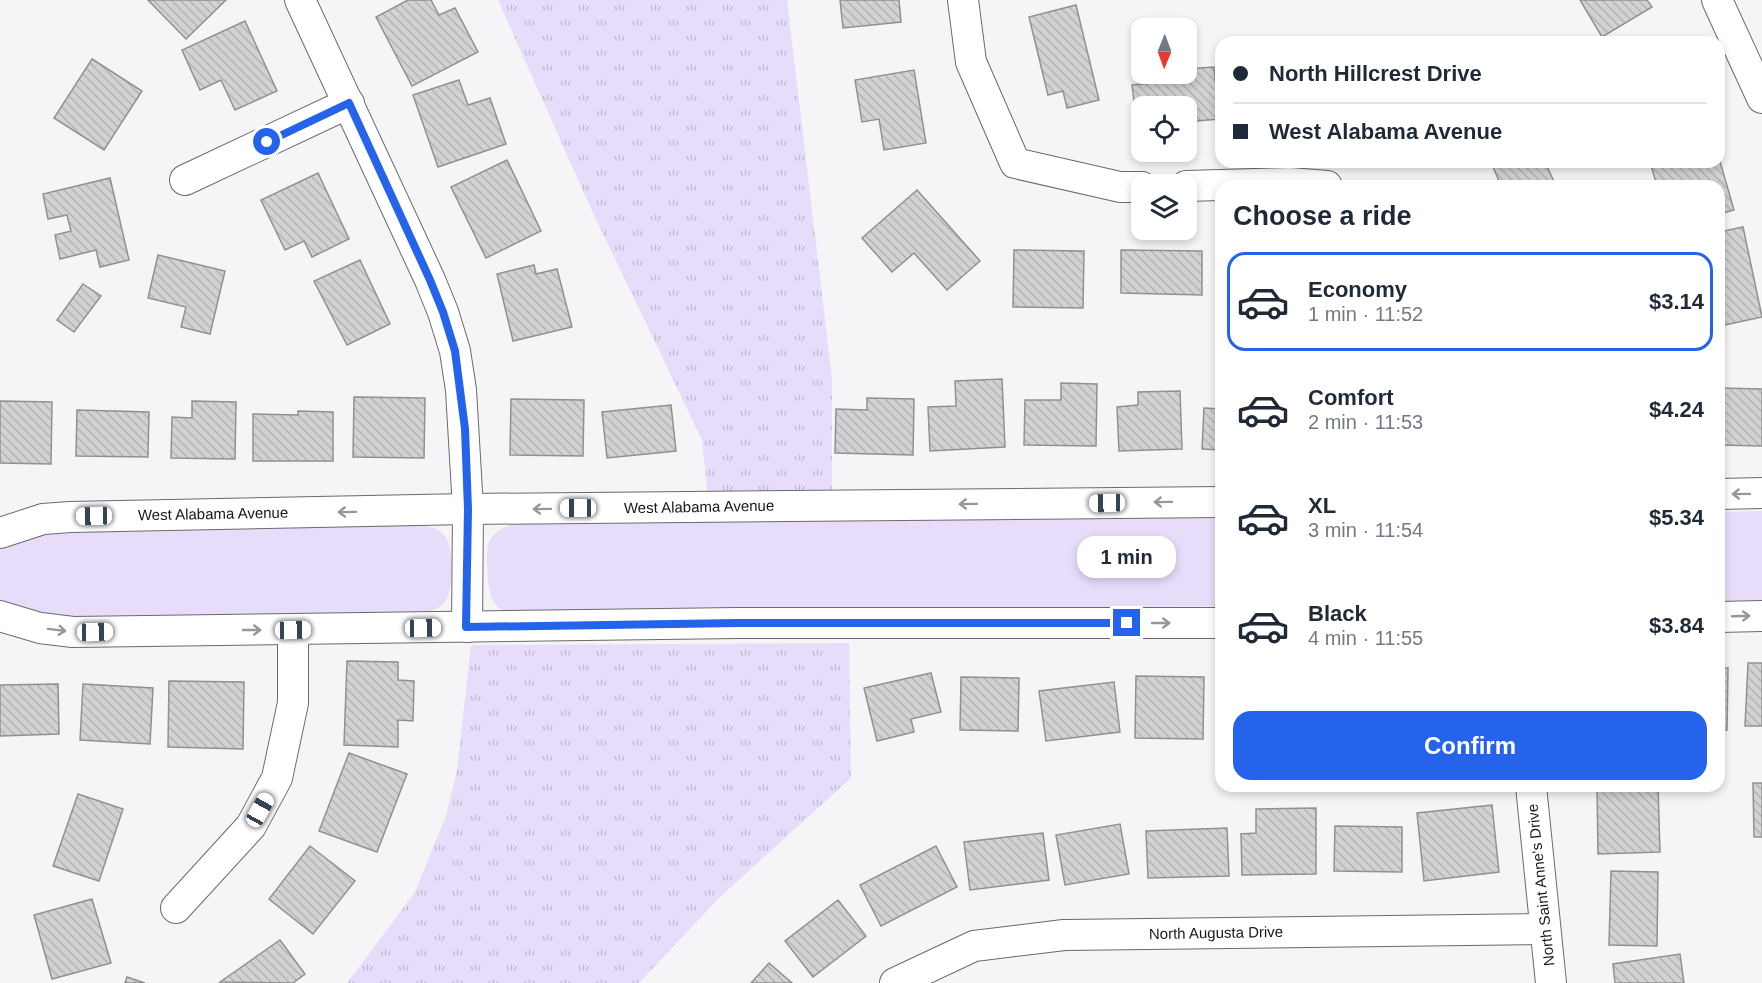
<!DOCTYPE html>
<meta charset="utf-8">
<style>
body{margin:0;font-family:Arial,sans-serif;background:#f2f2f3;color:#1f2937;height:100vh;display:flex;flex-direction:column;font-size:22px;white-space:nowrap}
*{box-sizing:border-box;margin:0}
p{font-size:20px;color:#747a83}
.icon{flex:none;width:33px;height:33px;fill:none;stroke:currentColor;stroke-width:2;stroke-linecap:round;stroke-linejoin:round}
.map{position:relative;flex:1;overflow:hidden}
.sheet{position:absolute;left:1215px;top:180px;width:510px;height:612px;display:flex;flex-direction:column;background:#fff;border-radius:18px;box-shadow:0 3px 9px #0003}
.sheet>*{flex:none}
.guide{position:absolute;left:1215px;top:36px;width:510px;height:132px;border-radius:18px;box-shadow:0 3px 9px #0003;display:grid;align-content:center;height:132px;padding:0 18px;background:#fff}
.needle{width:39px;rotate:181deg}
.tools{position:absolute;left:1131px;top:18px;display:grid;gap:12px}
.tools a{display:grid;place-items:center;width:66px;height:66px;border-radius:12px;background:#fff;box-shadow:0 3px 9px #0003;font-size:30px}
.end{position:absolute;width:27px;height:27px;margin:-14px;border:8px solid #2563eb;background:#fff;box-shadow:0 0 0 3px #fff}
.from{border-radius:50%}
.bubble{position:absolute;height:42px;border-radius:18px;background:#fff;box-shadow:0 3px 9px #0003;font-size:20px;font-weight:800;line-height:42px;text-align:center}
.car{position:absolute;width:18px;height:36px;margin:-18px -9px;border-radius:8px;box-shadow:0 0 4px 2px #0007;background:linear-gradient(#fff 24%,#345 0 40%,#fff 0 76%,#345 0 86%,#fff 0)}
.guide b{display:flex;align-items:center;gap:21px;height:57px;font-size:22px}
.guide b+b{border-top:2px solid #e0e1e3}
.guide i{width:15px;height:15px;background:#1f2937}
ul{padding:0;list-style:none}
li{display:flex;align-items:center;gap:18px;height:99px;margin:0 12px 9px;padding:0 6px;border:3px solid transparent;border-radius:18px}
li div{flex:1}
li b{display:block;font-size:22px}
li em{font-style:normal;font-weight:800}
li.selected{border-color:#2563eb}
li>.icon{width:54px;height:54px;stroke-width:1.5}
h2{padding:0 18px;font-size:27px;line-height:72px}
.primary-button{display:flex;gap:12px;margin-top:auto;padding:12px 18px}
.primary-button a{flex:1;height:69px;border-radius:18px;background:#2563eb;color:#fff;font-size:24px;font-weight:800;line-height:69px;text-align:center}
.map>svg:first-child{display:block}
</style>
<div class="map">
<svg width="1762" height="983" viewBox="0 0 1762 983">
<defs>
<pattern id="grass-tufts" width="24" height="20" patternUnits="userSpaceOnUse" patternTransform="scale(1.5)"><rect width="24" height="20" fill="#e7ddfb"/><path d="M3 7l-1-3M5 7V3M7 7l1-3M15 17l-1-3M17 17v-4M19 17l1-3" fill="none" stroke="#c5bdd6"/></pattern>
<pattern id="building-back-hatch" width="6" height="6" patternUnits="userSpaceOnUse" patternTransform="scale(1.5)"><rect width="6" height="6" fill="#d2d1d4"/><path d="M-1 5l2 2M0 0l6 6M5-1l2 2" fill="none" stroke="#b4b3b5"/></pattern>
</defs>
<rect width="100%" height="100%" fill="#f5f4f7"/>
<!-- grass -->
<g fill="url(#grass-tufts)">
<polygon points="498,0 787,0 832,379 832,506 709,507 702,440 592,211"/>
<polygon points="849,643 851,778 720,897 639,983 347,983 415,892 446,816 457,770 471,645"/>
</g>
<!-- park -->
<g fill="#e7ddfb">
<polygon points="1762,511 1762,601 1719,601 1719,512"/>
<path d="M 1221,518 L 1221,606 L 514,614 C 505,612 499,610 494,602 C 487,592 485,552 489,542 C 495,530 505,527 516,523 Z"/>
<path d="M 424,525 C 431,527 441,530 445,536 C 454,548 454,590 445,602 C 440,608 431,611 424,614 L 50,617 L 0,604 L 0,545 L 41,531 Z"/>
</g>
<!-- building -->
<g fill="url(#building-back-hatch)" stroke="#919092" stroke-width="1.5">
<polygon points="148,0 226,0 186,39"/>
<polygon points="408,0 431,0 439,15 455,8 478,52 412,86 376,17"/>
<polygon points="840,0 899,0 901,22 843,28"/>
<polygon points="1580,0 1647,0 1652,7 1602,37"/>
<polygon points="1076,5 1099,100 1067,108 1063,91 1048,95 1029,17"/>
<polygon points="245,21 277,91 235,110 221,80 200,90 182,50"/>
<polygon points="92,59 142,91 104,150 54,118"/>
<polygon points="1214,67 1219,119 1186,122 1186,106 1142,106 1142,127 1137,127 1132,85 1163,82 1163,74 1186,74 1186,69"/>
<polygon points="914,70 926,143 884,150 879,119 862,122 855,80"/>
<polygon points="459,80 468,105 490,98 506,144 438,167 413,95"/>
<polygon points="1719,158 1734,210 1719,214 1719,186 1657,186 1650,162 1719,162"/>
<polygon points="507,160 541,231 486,258 451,187"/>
<polygon points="1491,162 1545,162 1556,186 1501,186"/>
<polygon points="318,173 349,239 312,257 304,241 285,250 261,200"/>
<polygon points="110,178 129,260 100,267 96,250 60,259 55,235 71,231 67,215 48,219 43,194"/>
<polygon points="917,190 980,261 947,290 914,253 892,272 862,238"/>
<polygon points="1743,227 1762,317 1720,326 1719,232"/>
<polygon points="1014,250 1084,251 1083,308 1013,307"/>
<polygon points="1121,250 1202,251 1202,295 1121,293"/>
<polygon points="158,255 225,271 210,334 181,327 186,307 148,298"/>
<polygon points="360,260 390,324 347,345 314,281"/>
<polygon points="534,265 536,274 557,269 572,327 513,341 497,274"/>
<polygon points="83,284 101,296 74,332 57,320"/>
<polygon points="1002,379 1005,447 930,451 928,407 956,406 955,381"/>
<polygon points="1061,383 1097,384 1096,446 1024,445 1025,400 1061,400"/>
<polygon points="1719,388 1762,389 1762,446 1719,445"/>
<polygon points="1180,391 1182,449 1119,451 1117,407 1138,405 1138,392"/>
<polygon points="354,397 425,398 424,458 353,457"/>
<polygon points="867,398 914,399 913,455 835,453 836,409 867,410"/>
<polygon points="511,399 584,400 583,456 510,455"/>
<polygon points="0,401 52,402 51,464 0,463"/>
<polygon points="192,401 236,402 235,459 171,458 172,417 192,418"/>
<polygon points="671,405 676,451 607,458 602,412"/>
<polygon points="1204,408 1221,409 1221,450 1202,449"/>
<polygon points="77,410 149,412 148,457 76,456"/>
<polygon points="298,411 333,412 333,461 253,461 253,414 298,415"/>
<polygon points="347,661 398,662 398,680 414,681 413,721 398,720 398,747 344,745"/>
<polygon points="1748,663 1762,663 1762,726 1745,726"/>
<polygon points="1719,668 1728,668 1727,730 1719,730"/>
<polygon points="931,673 941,712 911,719 914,732 877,741 864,688"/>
<polygon points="1136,676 1204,677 1203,739 1135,738"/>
<polygon points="961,677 1019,678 1018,731 960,730"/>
<polygon points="169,681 244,682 243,749 168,747"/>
<polygon points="1114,682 1120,732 1046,741 1039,691"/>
<polygon points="58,684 59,734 0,736 0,685"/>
<polygon points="83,684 153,688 150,744 80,740"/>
<polygon points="349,753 407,774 377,852 319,831"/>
<polygon points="1753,783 1762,783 1762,837 1754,837"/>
<polygon points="1597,786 1658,786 1660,852 1598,854"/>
<polygon points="78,794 123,809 99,881 53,866"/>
<polygon points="1492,805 1499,872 1424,881 1417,813"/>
<polygon points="1316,808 1316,874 1242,875 1241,834 1256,833 1256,809"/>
<polygon points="1120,824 1129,874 1065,885 1056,835"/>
<polygon points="1335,826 1402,827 1402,872 1334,871"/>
<polygon points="1227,828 1229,876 1148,878 1146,831"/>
<polygon points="1043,833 1049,880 970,890 964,842"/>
<polygon points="310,846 355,881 313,934 269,899"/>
<polygon points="936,846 957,887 881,926 860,885"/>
<polygon points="1611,871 1658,872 1657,946 1609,945"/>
<polygon points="92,899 111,963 52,979 34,915"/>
<polygon points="838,900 866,936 813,977 785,941"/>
<polygon points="280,940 305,974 293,983 220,982"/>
<polygon points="1680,954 1684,983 1615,983 1613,964"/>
<polygon points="769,963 792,983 751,983"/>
<polygon points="127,977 145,983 125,983"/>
</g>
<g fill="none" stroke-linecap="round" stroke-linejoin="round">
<defs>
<g id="minor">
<polyline points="300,0 430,280 443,312 455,351 461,390 468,509 467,627"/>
<polyline points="963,0 971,62 1015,163 1120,187 1142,187"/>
<polyline points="1717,0 1762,98"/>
<polyline points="185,180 349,103"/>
<polyline points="1186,186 1290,183 1327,186"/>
<polyline points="1719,494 1762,493"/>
<polyline points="0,533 43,519 70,517 468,509 1221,502"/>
<polyline points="0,616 40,628 73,632 738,623 1221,623"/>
<polyline points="1719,617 1762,616"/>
<polyline points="1531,786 1551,983"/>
<polyline points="176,908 251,826 277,778 293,703 293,630"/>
<polyline points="895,983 974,946 1064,935 1545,929"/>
</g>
</defs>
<!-- minor casing -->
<use href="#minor" stroke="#6a6a6c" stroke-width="32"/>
<!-- minor -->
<use href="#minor" stroke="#fff" stroke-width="30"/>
</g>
<!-- one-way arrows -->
<defs><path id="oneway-shaft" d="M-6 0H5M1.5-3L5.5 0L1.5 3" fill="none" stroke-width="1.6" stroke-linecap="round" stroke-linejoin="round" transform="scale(1.5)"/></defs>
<g stroke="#979797">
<use href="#oneway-shaft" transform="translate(1741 494) rotate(179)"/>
<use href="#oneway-shaft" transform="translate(1163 502) rotate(179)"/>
<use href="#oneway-shaft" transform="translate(968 504) rotate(179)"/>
<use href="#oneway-shaft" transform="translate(542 509) rotate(179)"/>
<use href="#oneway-shaft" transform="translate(347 512) rotate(179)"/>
<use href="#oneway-shaft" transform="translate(1741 616) rotate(-2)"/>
<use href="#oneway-shaft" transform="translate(1161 623)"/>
<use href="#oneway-shaft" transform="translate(57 630) rotate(7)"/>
<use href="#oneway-shaft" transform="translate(252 630)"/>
</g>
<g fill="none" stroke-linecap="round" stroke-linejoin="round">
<!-- route -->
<polyline stroke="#2563eb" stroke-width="8" points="267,142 349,103 430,280 443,312 455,351 465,429 468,509 466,627 738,623 1127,623"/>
</g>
<g text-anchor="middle" stroke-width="4.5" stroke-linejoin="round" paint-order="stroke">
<!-- street labels -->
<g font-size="15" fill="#181718" stroke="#fff">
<text transform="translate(699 507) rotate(-1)" y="5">West Alabama Avenue</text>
<text transform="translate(213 514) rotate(-1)" y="5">West Alabama Avenue</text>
<text transform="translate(1541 885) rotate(-96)" y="5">North Saint Anne's Drive</text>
<text transform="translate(1216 933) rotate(-1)" y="5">North Augusta Drive</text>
</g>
</g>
</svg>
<div class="tools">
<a><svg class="needle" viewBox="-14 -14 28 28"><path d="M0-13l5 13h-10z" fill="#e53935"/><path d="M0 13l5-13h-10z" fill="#747a83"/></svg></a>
<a><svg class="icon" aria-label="locate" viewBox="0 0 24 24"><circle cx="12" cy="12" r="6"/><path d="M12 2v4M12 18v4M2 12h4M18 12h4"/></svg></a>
<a><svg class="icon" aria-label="layers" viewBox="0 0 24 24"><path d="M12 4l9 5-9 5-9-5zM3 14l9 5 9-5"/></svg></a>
</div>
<i class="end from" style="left:267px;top:142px"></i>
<i class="end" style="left:1127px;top:623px"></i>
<div class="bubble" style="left:1077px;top:536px;width:99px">1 min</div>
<i class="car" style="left:1107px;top:503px;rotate:269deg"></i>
<i class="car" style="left:578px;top:508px;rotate:270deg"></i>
<i class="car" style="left:94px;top:516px;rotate:269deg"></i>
<i class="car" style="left:423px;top:628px;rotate:89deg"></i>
<i class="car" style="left:293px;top:630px;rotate:89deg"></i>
<i class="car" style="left:95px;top:632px;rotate:89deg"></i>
<i class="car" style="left:260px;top:810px;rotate:29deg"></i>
<div class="guide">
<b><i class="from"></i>North Hillcrest Drive</b>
<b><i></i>West Alabama Avenue</b>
</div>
<section class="sheet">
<h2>Choose a ride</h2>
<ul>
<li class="selected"><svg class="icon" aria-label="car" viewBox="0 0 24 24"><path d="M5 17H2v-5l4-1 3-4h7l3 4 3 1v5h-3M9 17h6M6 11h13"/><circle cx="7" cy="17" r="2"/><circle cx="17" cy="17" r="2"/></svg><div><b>Economy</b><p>1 min · 11:52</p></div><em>$3.14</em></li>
<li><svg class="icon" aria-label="car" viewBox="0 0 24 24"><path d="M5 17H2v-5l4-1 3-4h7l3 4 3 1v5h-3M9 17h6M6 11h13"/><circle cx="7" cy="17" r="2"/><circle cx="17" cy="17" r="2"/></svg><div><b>Comfort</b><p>2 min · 11:53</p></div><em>$4.24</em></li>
<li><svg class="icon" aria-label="car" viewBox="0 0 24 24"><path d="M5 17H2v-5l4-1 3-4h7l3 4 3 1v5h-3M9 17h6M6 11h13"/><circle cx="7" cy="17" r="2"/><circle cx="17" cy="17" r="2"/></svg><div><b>XL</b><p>3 min · 11:54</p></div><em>$5.34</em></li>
<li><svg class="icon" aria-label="car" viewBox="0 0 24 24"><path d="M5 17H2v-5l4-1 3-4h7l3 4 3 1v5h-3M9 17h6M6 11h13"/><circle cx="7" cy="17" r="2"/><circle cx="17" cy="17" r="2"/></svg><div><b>Black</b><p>4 min · 11:55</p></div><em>$3.84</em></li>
</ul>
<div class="primary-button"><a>Confirm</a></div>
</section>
</div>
